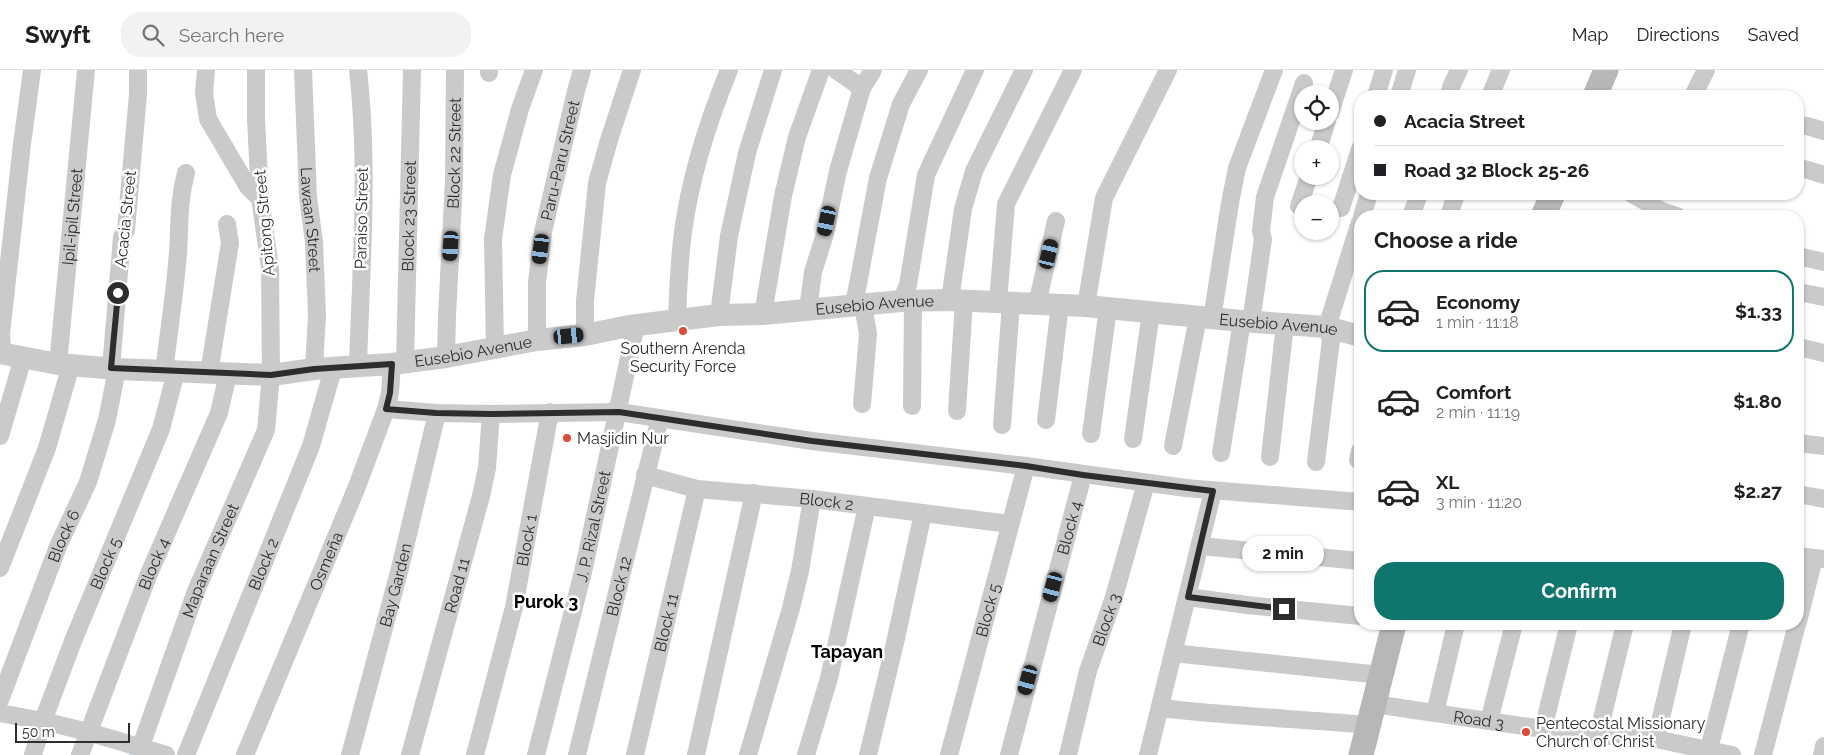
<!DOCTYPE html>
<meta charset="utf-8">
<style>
body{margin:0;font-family:Raleway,sans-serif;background:#f2f2f2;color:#202124;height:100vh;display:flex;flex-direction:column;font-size:19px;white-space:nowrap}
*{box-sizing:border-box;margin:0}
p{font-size:16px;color:#757577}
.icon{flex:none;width:28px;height:28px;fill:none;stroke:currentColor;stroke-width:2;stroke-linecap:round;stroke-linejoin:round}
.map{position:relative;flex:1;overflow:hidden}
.panel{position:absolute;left:1354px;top:140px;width:450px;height:420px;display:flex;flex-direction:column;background:#fff;border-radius:20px;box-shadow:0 1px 4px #0004}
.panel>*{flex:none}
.top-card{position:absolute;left:1354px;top:20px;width:450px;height:110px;border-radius:20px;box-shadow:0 1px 4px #0004;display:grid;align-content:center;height:110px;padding:0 20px;background:#fff}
.tools{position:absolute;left:1294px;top:15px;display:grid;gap:10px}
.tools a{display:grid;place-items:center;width:45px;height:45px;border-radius:50%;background:#fff;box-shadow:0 1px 4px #0004;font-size:25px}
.scale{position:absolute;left:15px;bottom:12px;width:115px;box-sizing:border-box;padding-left:5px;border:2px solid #2d2d2d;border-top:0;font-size:14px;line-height:18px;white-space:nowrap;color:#2d2d2d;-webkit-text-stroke:4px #fff;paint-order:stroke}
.end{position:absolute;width:22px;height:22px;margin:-11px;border:6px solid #2d2d2d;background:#fff;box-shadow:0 0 0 2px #fff}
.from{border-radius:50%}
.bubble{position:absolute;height:35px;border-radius:18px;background:#fff;box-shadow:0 1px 4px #0004;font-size:16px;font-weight:700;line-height:35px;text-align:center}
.car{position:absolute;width:15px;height:30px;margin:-15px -8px;border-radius:6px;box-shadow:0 0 4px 1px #0007;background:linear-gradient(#222 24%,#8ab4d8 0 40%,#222 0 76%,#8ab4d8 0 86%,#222 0)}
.top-card b{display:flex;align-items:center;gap:18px;height:48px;font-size:19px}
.top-card b+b{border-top:1px solid #e0e0e0}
.top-card i{width:12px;height:12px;background:#202124}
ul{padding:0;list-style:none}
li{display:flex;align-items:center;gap:15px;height:82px;margin:0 10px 8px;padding:0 10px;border:2px solid transparent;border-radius:20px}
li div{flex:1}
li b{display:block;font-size:19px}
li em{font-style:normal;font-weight:700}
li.current{border-color:#0f766e}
li>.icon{width:45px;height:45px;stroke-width:1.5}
h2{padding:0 20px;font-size:22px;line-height:60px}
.action{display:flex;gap:10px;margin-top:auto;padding:10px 20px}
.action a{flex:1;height:58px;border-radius:20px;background:#0f766e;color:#fff;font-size:20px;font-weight:700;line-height:58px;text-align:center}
header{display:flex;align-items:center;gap:30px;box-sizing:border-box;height:70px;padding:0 25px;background:#fff;border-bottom:1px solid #e0e0e0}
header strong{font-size:24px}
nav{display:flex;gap:28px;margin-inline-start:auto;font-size:18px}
.search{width:350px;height:45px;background:#f2f2f2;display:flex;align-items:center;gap:12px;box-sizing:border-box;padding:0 18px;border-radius:20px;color:#757577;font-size:19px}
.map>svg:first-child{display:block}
</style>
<header>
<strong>Swyft</strong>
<div class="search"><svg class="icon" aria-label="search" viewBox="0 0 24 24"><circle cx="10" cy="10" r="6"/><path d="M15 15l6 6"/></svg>Search here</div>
<nav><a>Map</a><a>Directions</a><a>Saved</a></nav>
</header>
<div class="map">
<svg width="1824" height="685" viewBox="0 0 1824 685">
<rect width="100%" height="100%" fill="#fff"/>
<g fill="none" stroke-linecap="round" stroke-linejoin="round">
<!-- stream -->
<polyline stroke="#c8d6ea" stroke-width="4.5" points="131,685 131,684"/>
<!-- minor -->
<g stroke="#cacaca" stroke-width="18">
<polyline points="206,0 204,23 208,49 248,117 260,128"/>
<path id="s1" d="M 303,0 L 308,127 L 314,172 L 317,245 L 314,299"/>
<path d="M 358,0 C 369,96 361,199 358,295"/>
<polyline points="836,0 862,18"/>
<polyline points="489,3 489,0"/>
<polyline points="1376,26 1384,0"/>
<polyline points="1399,26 1407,0"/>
<polyline points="1449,26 1451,17 1459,0"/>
<polyline points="1490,26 1501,0"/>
<polyline points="1693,26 1706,0"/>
<polyline points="1330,43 1344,0"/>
<polyline points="1807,56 1824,61"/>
<polyline points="1318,79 1327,51"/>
<polyline points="1798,97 1824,105"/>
<polyline points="1632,124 1662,141 1677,146"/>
<polyline points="1299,136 1309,106"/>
<polyline points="1341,138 1360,79"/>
<polyline points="1362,146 1369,124"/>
<polyline points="1411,146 1419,124"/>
<polyline points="1449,146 1456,124"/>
<polyline points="1798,186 1824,192"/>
<polyline points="1798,222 1824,227"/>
<polyline points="950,230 963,139 974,101 1024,0"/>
<polyline points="901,231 908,215 926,105 975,0"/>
<polyline points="998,232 1006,134 1073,0"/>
<polyline points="1037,234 1056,151"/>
<polyline points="854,235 878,108 901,34 919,0"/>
<polyline points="1086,236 1104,128 1168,0"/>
<polyline points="808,240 813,202 824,167 838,101 862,18 873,0"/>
<polyline points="763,244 783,126 797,67 821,0"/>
<polyline points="719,245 729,166 747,83 773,0"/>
<polyline points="1212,249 1230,133 1237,98 1274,0"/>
<path d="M 677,250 C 678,221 679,191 683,162 C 690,109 709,49 729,0"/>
<polyline points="1251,252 1263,169 1261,161 1265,127 1304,13"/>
<polyline points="585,265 585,231 597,113 609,70 632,0"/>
<path id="s2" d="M 537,270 L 537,212 L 543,162 L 576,21 L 582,0"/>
<polyline points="1798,277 1824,283"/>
<polyline points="495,279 493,169 502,105 520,39 534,0"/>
<polyline points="2,283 1,264 22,74 32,0"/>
<path id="s3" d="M 446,287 L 447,246 L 454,110 L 455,0"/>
<path id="s4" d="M 405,292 L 412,0"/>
<path id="s5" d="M 58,294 L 86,0"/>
<polyline points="111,298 122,167 126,160 138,24 138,0"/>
<path d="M 164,301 C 169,261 175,222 178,183 C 180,154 178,132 186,103"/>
<polyline points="209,303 230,173 227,154"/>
<polyline points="862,334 868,264 863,235"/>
<polyline points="912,336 913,231"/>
<polyline points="386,339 437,343 491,344 619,342 812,371 1026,396 1186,418 1360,432"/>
<polyline points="957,341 964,231"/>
<polyline points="1046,350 1060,235"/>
<polyline points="1002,355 1011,233"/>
<polyline points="1091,364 1108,238"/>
<polyline points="0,366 23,288"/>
<polyline points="1133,369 1151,242"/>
<polyline points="1798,373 1824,376"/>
<polyline points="1173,376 1198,247"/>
<polyline points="1221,383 1242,251"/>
<polyline points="1270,387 1285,254"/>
<polyline points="1358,390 1360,381"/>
<polyline points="1316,392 1331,270 1327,257 1360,152"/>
<path id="s6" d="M 645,405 L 697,419 L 812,429 L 1010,454"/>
<polyline points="1798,424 1824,429"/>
<polyline points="1200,476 1360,491"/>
<polyline points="1798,486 1824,489"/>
<polyline points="0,498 47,378 71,295"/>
<polyline points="1188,527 1247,535 1360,546"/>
<polyline points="1798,552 1814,488"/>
<polyline points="1173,583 1381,605"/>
<path id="s7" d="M 0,630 L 59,474 L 88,412 L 107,350 L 117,299"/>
<path id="s8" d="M 1374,634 L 1543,659 L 1598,665 L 1656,669 L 1732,685"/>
<path d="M 1160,638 C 1229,646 1299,649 1369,655"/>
<polyline points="0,643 43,651 88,662 166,685"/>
<polyline points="1435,643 1456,554"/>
<polyline points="1489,651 1514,554"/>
<polyline points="1543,659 1569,554"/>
<polyline points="1598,665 1625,554"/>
<polyline points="1656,669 1683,554"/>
<path id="s9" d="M 141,676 L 196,521 L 266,360 L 271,305 L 270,198 L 260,128 L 256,49 L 256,0"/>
<polyline points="1709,679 1741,554"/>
<path id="s10" d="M 33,685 L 43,651 L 73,571 L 161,359 L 176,302"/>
<path id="s11" d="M 80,685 L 148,506 L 219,343 L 228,304"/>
<path id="s12" d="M 186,685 L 311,376 L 333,299"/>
<path id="s13" d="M 245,685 L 356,419 L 386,339 L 390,323 L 392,294"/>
<path id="s14" d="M 350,685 L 400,498 L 437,343"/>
<path id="s15" d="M 410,685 L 481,426 L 487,398 L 491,344"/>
<path id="s16" d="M 475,685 L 514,537 L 550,342"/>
<path id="s17" d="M 536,685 L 583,502 L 636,255"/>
<path id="s18" d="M 577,685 L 660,348"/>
<path id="s19" d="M 635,685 L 697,419"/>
<polyline points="696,685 754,423"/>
<polyline points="748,685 791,538 800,501 812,429"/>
<polyline points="806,685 829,608 867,436"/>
<polyline points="868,685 895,573 923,443"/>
<path id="s20" d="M 949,685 L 1026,396"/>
<path id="s21" d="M 1009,685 L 1083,405"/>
<path id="s22" d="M 1068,685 L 1088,601 L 1114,527 L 1146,413"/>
<polyline points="1148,685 1213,421"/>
<polyline points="1763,685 1797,554"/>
<polyline points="1822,685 1824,676"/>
</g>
<!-- tertiary -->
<path stroke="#cacaca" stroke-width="22" id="s23" d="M 0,283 L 58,294 L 117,299 L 271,305 L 314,299 L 392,294 L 446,287 L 537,270 L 585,265 L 629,256 L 719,245 L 763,244 L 901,231 L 950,230 L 1086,236 L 1242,251 L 1327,257 L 1360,266"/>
<!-- secondary -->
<g stroke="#b7b7b7" stroke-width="25">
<polyline points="1595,26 1606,0"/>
<polyline points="1543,146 1553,124"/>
<polyline points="1361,685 1394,554"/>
</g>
</g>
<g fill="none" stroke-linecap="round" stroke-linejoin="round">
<!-- route -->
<polyline stroke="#2d2d2d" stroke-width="6" points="118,223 111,298 271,305 314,299 392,294 390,323 386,339 436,343 491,344 619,342 812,371 1026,396 1083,405 1213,421 1188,527 1284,539"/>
</g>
<!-- markers -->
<g fill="#dd4a37" stroke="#fff" stroke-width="2">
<circle cx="683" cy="261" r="5"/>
<circle cx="567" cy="368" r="5"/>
<circle cx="1526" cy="662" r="5"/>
</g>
<g text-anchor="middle" stroke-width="5" stroke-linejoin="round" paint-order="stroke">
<!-- street labels -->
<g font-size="16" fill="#2d2d2d" stroke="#fff">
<text dy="6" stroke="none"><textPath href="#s3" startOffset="204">Block 22 Street</textPath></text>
<text dy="6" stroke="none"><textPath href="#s2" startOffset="182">Paru-Paru Street</textPath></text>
<text dy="6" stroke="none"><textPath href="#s4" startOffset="146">Block 23 Street</textPath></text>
<text dy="6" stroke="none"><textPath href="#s5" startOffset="148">Ipil-ipil Street</textPath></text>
<text transform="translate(361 148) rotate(-89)" y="6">Paraiso Street</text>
<text transform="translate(125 149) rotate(-84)" y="6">Acacia Street</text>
<text dy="6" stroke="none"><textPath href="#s1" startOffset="150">Lawaan Street</textPath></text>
<text transform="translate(264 153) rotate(-95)" y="6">Apitong Street</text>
<text dy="6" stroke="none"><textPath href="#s23" startOffset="881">Eusebio Avenue</textPath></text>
<text dy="6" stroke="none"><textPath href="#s23" startOffset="1286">Eusebio Avenue</textPath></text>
<text dy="6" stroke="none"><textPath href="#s23" startOffset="476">Eusebio Avenue</textPath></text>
<text dy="6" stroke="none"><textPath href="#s6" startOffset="184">Block 2</textPath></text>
<text dy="6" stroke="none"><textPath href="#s17" startOffset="236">J. P. Rizal Street</textPath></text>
<text dy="6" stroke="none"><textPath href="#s21" startOffset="235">Block 4</textPath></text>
<text dy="6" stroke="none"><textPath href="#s7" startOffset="176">Block 6</textPath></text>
<text dy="6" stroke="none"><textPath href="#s16" startOffset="221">Block 1</textPath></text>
<text dy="6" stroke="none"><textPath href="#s9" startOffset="198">Maparaan Street</textPath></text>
<text dy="6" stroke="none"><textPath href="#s13" startOffset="210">Osmeña</textPath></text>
<text dy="6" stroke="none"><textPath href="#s12" startOffset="206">Block 2</textPath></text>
<text dy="6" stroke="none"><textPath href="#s10" startOffset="205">Block 5</textPath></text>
<text dy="6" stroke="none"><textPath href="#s11" startOffset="205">Block 4</textPath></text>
<text dy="6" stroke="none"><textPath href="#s14" startOffset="176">Bay Garden</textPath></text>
<text dy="6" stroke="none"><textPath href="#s15" startOffset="176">Road 11</textPath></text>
<text dy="6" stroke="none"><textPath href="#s18" startOffset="174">Block 12</textPath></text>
<text dy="6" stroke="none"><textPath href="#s20" startOffset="150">Block 5</textPath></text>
<text dy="6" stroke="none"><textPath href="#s22" startOffset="141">Block 3</textPath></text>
<text dy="6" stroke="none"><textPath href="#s19" startOffset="136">Block 11</textPath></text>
<text dy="6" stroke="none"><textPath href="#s8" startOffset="106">Road 3</textPath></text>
</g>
<!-- poi labels -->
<g font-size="16" fill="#2d2d2d" stroke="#fff" text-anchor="start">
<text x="683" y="284" text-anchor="middle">Southern Arenda<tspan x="683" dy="18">Security Force</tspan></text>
<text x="577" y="374">Masjidin Nur</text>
<text x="1536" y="659">Pentecostal Missionary<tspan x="1536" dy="18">Church of Christ</tspan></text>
</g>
<!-- neighbourhood labels -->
<g font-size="18" font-weight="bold" fill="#000" stroke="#fff">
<text x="546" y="538">Purok 3</text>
<text x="847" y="588">Tapayan</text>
</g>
</g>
</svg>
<div class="tools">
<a><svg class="icon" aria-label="locate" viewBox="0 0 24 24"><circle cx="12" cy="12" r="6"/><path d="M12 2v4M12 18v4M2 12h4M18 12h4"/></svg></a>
<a>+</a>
<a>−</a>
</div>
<div class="scale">50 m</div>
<i class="end from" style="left:118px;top:223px"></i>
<i class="end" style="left:1284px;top:539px"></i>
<div class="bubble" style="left:1242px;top:466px;width:82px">2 min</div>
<i class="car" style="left:827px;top:151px;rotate:192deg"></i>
<i class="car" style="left:451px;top:176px;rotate:184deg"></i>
<i class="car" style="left:541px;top:179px;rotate:187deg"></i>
<i class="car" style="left:1049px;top:184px;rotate:13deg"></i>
<i class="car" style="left:569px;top:266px;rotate:84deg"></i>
<i class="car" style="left:1053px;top:517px;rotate:195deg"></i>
<i class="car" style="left:1028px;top:610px;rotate:195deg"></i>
<div class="top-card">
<b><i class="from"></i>Acacia Street</b>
<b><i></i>Road 32 Block 25-26</b>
</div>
<section class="panel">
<h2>Choose a ride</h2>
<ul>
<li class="current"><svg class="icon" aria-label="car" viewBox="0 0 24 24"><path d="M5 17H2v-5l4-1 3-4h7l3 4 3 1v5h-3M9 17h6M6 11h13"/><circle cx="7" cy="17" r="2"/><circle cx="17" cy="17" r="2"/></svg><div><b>Economy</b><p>1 min · 11:18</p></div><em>$1.33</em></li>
<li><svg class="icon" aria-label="car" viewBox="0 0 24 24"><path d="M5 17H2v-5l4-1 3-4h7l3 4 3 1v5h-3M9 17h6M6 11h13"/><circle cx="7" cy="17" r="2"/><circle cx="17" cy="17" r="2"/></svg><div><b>Comfort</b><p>2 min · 11:19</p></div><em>$1.80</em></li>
<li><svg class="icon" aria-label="car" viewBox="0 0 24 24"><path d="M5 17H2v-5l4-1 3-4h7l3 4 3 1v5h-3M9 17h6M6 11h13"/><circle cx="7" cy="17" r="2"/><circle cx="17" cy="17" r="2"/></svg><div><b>XL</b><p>3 min · 11:20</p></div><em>$2.27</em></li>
</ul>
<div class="action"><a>Confirm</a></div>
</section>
</div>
